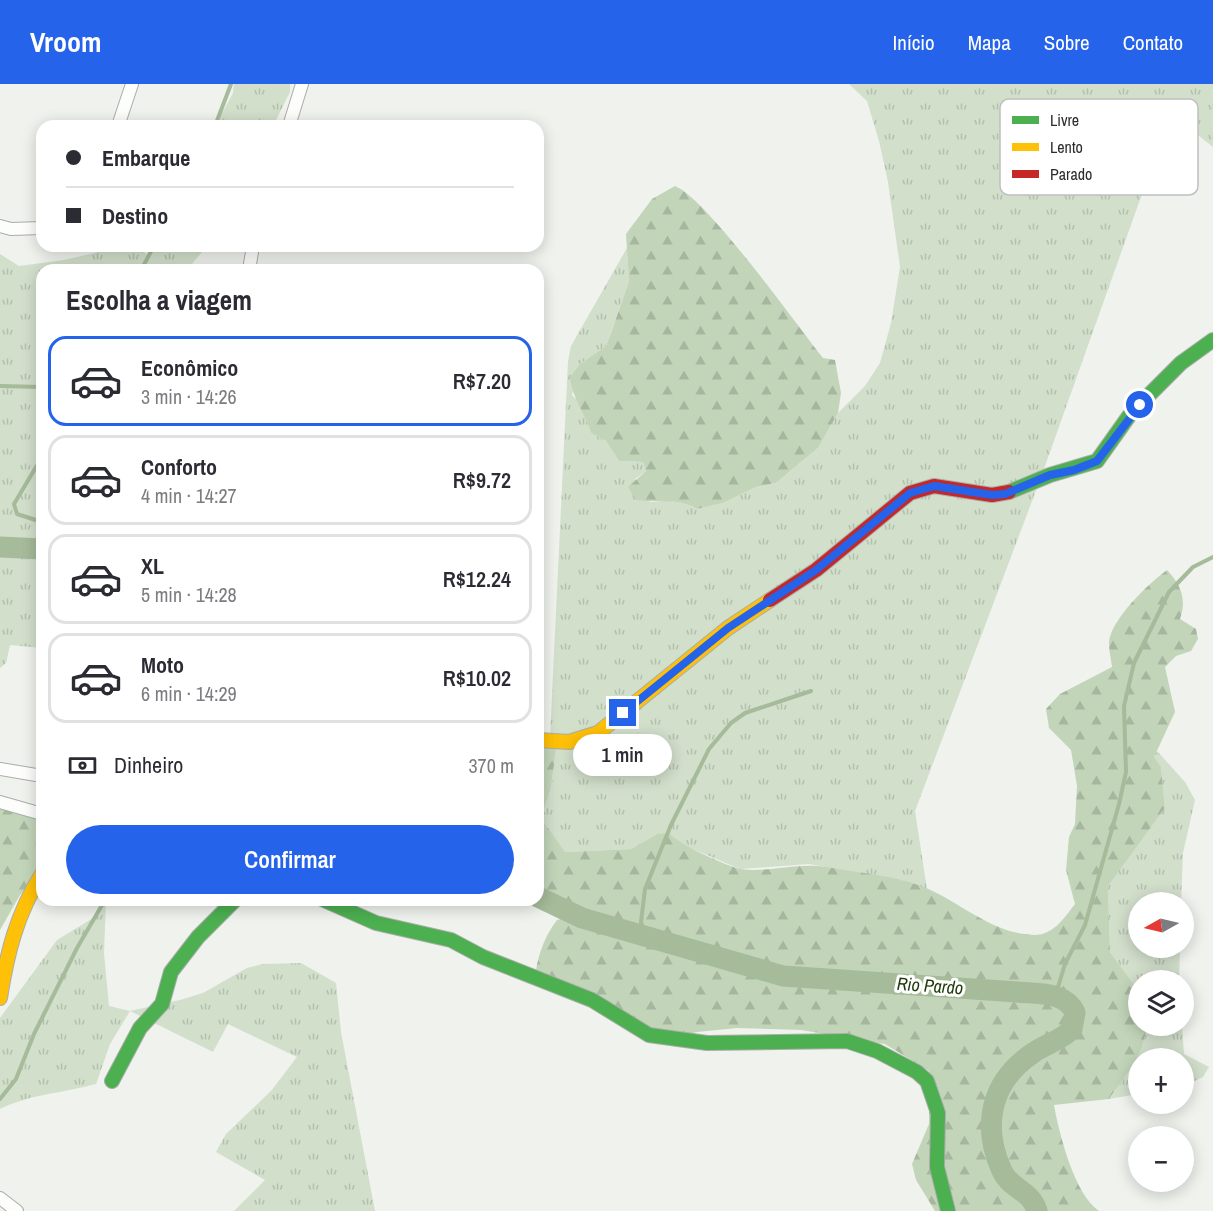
<!DOCTYPE html>
<html lang="pt">
<meta charset="utf-8">
<style>
body{margin:0;font-family:"Archivo Narrow",sans-serif;background:#f2f2f3;color:#2b2b33;height:100vh;display:flex;flex-direction:column;font-size:22px;white-space:nowrap}
*{box-sizing:border-box;margin:0}
p{font-size:20px;color:#7c7c81}
.icon{flex:none;width:33px;height:33px;fill:none;stroke:currentColor;stroke-width:2;stroke-linecap:round;stroke-linejoin:round}
.map{position:relative;flex:1;overflow:hidden}
.panel{position:absolute;left:36px;top:180px;width:508px;height:642px;display:flex;flex-direction:column;background:#fff;border-radius:18px;box-shadow:0 3px 15px #0003}
.panel>*{flex:none}
.banner{position:absolute;left:36px;top:36px;width:508px;height:132px;border-radius:18px;box-shadow:0 3px 15px #0003;display:grid;align-content:center;height:132px;padding:0 30px;background:#fff}
.needle{width:39px;rotate:262deg}
.buttons{position:absolute;left:1128px;top:808px;display:grid;gap:12px}
.buttons a{display:grid;place-items:center;width:66px;height:66px;border-radius:50%;background:#fff;box-shadow:0 3px 15px #0003;font-size:30px}
.end{position:absolute;width:27px;height:27px;margin:-14px;border:8px solid #2563eb;background:#fff;box-shadow:0 0 0 3px #fff}
.from{border-radius:50%}
.bubble{position:absolute;height:42px;border-radius:21px;background:#fff;box-shadow:0 3px 15px #0003;font-size:20px;font-weight:600;line-height:42px;text-align:center}
.banner b{display:flex;align-items:center;gap:21px;height:57px;font-size:22px}
.banner b+b{border-top:2px solid #e1e1e2}
.banner i{width:15px;height:15px;background:#2b2b33}
ul{padding:0;list-style:none}
li{display:flex;align-items:center;gap:18px;height:90px;margin:0 12px 9px;padding:0 18px;border:3px solid #e1e1e2;border-radius:18px}
li div{flex:1}
li b{display:block;font-size:22px}
li em{font-style:normal;font-weight:600}
li.on{border-color:#2563eb}
li>.icon{width:54px;height:54px;stroke-width:1.5}
h2{padding:0 30px;font-size:27px;line-height:72px}
.pay{display:flex;align-items:center;gap:15px;height:66px;padding:0 30px;font-size:22px}
.pay p{margin-inline-start:auto}
.cta{display:flex;gap:12px;margin-top:auto;padding:12px 30px}
.cta a{flex:1;height:69px;border-radius:36px;background:#2563eb;color:#fff;font-size:24px;font-weight:600;line-height:69px;text-align:center}
header{display:flex;align-items:center;gap:36px;box-sizing:border-box;height:84px;padding:0 30px;background:#2563eb;color:#fff}
header strong{font-size:28px}
nav{display:flex;gap:33px;margin-inline-start:auto;font-size:21px}
.map>svg:first-child{display:block}
</style>
<header>
<strong>Vroom</strong>
<nav><a>Início</a><a>Mapa</a><a>Sobre</a><a>Contato</a></nav>
</header>
<div class="map">
<svg width="1213" height="1127" viewBox="0 0 1213 1127">
<defs>
<pattern id="grass-tufts" width="24" height="20" patternUnits="userSpaceOnUse" patternTransform="scale(1.5)"><rect width="24" height="20" fill="#d2dfcb"/><path d="M3 7l-1-3M5 7V3M7 7l1-3M15 17l-1-3M17 17v-4M19 17l1-3" fill="none" stroke="#b4c0ae"/></pattern>
<pattern id="forest-firs" width="22" height="20" patternUnits="userSpaceOnUse" patternTransform="scale(1.5)"><rect width="22" height="20" fill="#c2d5b9"/><path d="M5 1l3.5 6h-7zM16 11l3.5 6h-7z" fill="#a7b79f"/></pattern>
</defs>
<rect width="100%" height="100%" fill="#eff2ed"/>
<!-- grass -->
<g fill="url(#grass-tufts)">
<polygon points="234,0 290,0 290,8 273,42 215,42 233,9"/>
<path d="M 849,0 L 1213,0 L 1213,63 L 1174,32 L 1147,96 L 1040,396 L 915,727 L 927,805 L 904,797 L 809,780 L 740,785 L 657,750 L 631,765 L 564,768 L 541,734 L 551,704 L 557,657 L 550,653 L 568,277 L 571,262 L 627,164 L 629,197 L 606,262 L 580,280 L 572,311 L 582,322 L 591,349 L 606,357 L 619,377 L 643,378 L 646,387 L 635,395 L 650,418 C 668,416 681,416 697,425 L 723,419 L 756,403 L 776,399 L 805,375 L 818,364 L 838,329 L 865,302 L 880,279 L 891,239 L 900,183 L 888,98 L 879,57 L 867,17 Z"/>
<polygon points="124,162 138,162 147,171 152,162 207,162 187,186 42,186 42,564 10,561 6,579 0,584 0,170 19,182 64,176"/>
<polygon points="1157,667 1185,698 1195,716 1183,769 1181,819 1138,819 1138,864 1180,864 1179,897 1138,897 1138,906 1110,868 1108,801 1165,724 1161,683 1153,673"/>
<path d="M 106,818 L 104,869 L 109,922 L 130,927 L 180,916 L 203,909 L 247,884 L 263,880 L 301,879 L 336,899 L 341,948 L 375,1127 L 234,1127 L 265,1096 L 216,1068 L 226,1050 L 271,1007 L 297,973 L 228,940 L 213,968 L 130,927 L 110,960 L 96,1000 C 64,1009 30,1010 0,1025 L 0,934 L 57,856 L 98,831 Z"/>
<path d="M 1145,942 L 1182,942 L 1184,970 L 1209,983 L 1203,993 L 1184,1002 L 1184,975 L 1138,975 L 1138,1010 L 1109,1015 C 1123,995 1148,968 1145,942 Z"/>
</g>
<!-- forest -->
<g fill="url(#forest-firs)">
<path d="M 675,102 C 707,115 796,240 823,274 L 835,276 L 841,309 L 838,329 L 818,364 L 776,399 L 756,403 L 723,419 L 697,425 C 677,413 658,419 636,416 L 628,403 L 646,387 L 643,378 L 619,377 L 606,357 L 591,349 C 585,329 572,314 570,293 L 580,280 L 606,262 L 612,246 L 629,197 L 626,150 L 652,115 Z"/>
<path d="M 1167,486 C 1181,501 1187,515 1180,535 L 1196,545 L 1198,555 L 1191,567 L 1176,572 L 1165,583 L 1175,628 L 1154,673 L 1161,683 L 1165,724 L 1108,802 L 1110,868 L 1138,906 L 1138,942 L 1145,942 C 1148,968 1123,995 1109,1015 L 1054,1021 C 1059,1049 1074,1110 1099,1127 L 935,1127 L 916,1096 L 912,1080 L 929,1040 L 929,987 L 885,960 L 801,946 L 737,944 L 697,948 L 666,955 L 535,897 C 536,875 544,853 557,836 L 564,834 L 539,811 L 539,652 L 557,657 L 551,704 L 541,734 L 565,768 L 631,765 L 657,750 L 669,749 C 676,759 728,783 741,785 C 768,789 796,778 827,783 C 858,789 892,791 921,802 C 960,817 990,849 1033,851 C 1053,852 1064,834 1075,820 L 1066,786 L 1069,753 L 1075,740 L 1077,702 L 1071,666 L 1049,644 L 1046,625 L 1060,610 L 1112,583 C 1111,575 1109,567 1109,559 C 1110,536 1149,499 1167,486 Z"/>
<polygon points="0,714 42,724 42,786 20,811 0,846"/>
</g>
<g fill="none" stroke-linecap="round" stroke-linejoin="round">
<!-- stream -->
<g stroke="#a5bb9a" stroke-width="4">
<polyline points="215,42 231,0"/>
<polyline points="141,186 154,162"/>
<polyline points="0,302 42,303"/>
<polyline points="42,373 14,420 17,430 42,438"/>
<polyline points="645,851 641,838 645,805 671,741 709,665 731,639 745,629 811,607"/>
<polyline points="1055,913 1065,880 1085,841 1119,720 1126,688 1124,622 1134,579 1169,508 1193,483 1213,473"/>
<polyline points="0,1015 16,995 34,950 77,864 105,816"/>
</g>
<!-- river -->
<g stroke="#a5bb9a" stroke-width="21">
<polyline points="0,463 42,465"/>
<path d="M 538,813 L 582,834 L 783,892 L 1017,908 C 1037,910 1066,907 1075,929 L 1072,945 C 1062,956 1046,960 1033,969 C 991,997 981,1041 1002,1087 C 1010,1105 1031,1106 1037,1127"/>
</g>
<defs>
<g id="street">
<polyline points="118,42 132,0"/>
<polyline points="289,42 302,0"/>
<polyline points="0,142 11,145 42,144"/>
<polyline points="249,186 253,162"/>
<polyline points="0,685 42,692"/>
<polyline points="0,718 42,730"/>
<polyline points="0,1114 17,1127"/>
</g>
<g id="fast">
<polyline points="1009,408 1050,391 1097,377 1129,332 1150,310 1181,279 1213,256"/>
<polyline points="324,816 376,839 451,856 483,873 592,916 649,951 707,959 847,957 877,967 917,988 927,997 938,1029 937,1083 948,1127"/>
<polyline points="112,997 140,944 162,920 171,888 198,853 235,816"/>
</g>
<g id="slow">
<polyline points="538,656 569,658 598,649 728,544 770,516"/>
<path d="M 0,914 C 7,869 17,829 42,790"/>
</g>
<polyline id="jam" points="770,516 816,486 910,409 934,402 992,411 1009,408"/>
</defs>
<!-- street casing -->
<use href="#street" stroke="#aaada9" stroke-width="14"/>
<!-- fast casing -->
<use href="#fast" stroke="#aaada9" stroke-width="16"/>
<!-- slow casing -->
<use href="#slow" stroke="#aaada9" stroke-width="16"/>
<!-- jam casing -->
<use href="#jam" stroke="#aaada9" stroke-width="16"/>
<!-- street -->
<use href="#street" stroke="#fdfdfc" stroke-width="12"/>
<!-- fast -->
<use href="#fast" stroke="#4caf50" stroke-width="14"/>
<!-- slow -->
<use href="#slow" stroke="#ffc107" stroke-width="14"/>
<!-- jam -->
<use href="#jam" stroke="#c62828" stroke-width="14"/>
</g>
<g fill="none" stroke-linecap="round" stroke-linejoin="round">
<!-- route -->
<polyline stroke="#2563eb" stroke-width="8" points="623,629 728,544 816,486 910,409 934,402 992,411 1005,410 1050,391 1074,386 1097,377 1140,321"/>
</g>
<g text-anchor="middle" stroke-width="6" stroke-linejoin="round" paint-order="stroke">
<!-- water labels -->
<g font-size="18" font-style="italic" fill="#1d3907" stroke="#fff">
<text transform="translate(930 902) rotate(4)" y="6">Rio Pardo</text>
</g>
</g>
<!-- legend -->
<rect x="1000" y="15" width="198" height="96" rx="9" fill="#fff" stroke="#bfc0bf" stroke-width="1.5"/>
<rect x="1012" y="32" width="27" height="8" fill="#4caf50"/>
<rect x="1012" y="59" width="27" height="8" fill="#ffc107"/>
<rect x="1012" y="86" width="27" height="8" fill="#c62828"/>
<g font-size="16" fill="#2b2d2a">
<text x="1050" y="42">Livre</text>
<text x="1050" y="69">Lento</text>
<text x="1050" y="96">Parado</text>
</g>
</svg>
<div class="buttons">
<a><svg class="needle" viewBox="-14 -14 28 28"><path d="M0-13l5 13h-10z" fill="#e53935"/><path d="M0 13l5-13h-10z" fill="#7c7c81"/></svg></a>
<a><svg class="icon" aria-label="layers" viewBox="0 0 24 24"><path d="M12 4l9 5-9 5-9-5zM3 14l9 5 9-5"/></svg></a>
<a>+</a>
<a>−</a>
</div>
<i class="end from" style="left:1140px;top:321px"></i>
<i class="end" style="left:623px;top:629px"></i>
<div class="bubble" style="left:573px;top:650px;width:99px">1 min</div>
<div class="banner">
<b><i class="from"></i>Embarque</b>
<b><i></i>Destino</b>
</div>
<section class="panel">
<h2>Escolha a viagem</h2>
<ul>
<li class="on"><svg class="icon" aria-label="car" viewBox="0 0 24 24"><path d="M5 17H2v-5l4-1 3-4h7l3 4 3 1v5h-3M9 17h6M6 11h13"/><circle cx="7" cy="17" r="2"/><circle cx="17" cy="17" r="2"/></svg><div><b>Econômico</b><p>3 min · 14:26</p></div><em>R$7.20</em></li>
<li><svg class="icon" aria-label="car" viewBox="0 0 24 24"><path d="M5 17H2v-5l4-1 3-4h7l3 4 3 1v5h-3M9 17h6M6 11h13"/><circle cx="7" cy="17" r="2"/><circle cx="17" cy="17" r="2"/></svg><div><b>Conforto</b><p>4 min · 14:27</p></div><em>R$9.72</em></li>
<li><svg class="icon" aria-label="car" viewBox="0 0 24 24"><path d="M5 17H2v-5l4-1 3-4h7l3 4 3 1v5h-3M9 17h6M6 11h13"/><circle cx="7" cy="17" r="2"/><circle cx="17" cy="17" r="2"/></svg><div><b>XL</b><p>5 min · 14:28</p></div><em>R$12.24</em></li>
<li><svg class="icon" aria-label="car" viewBox="0 0 24 24"><path d="M5 17H2v-5l4-1 3-4h7l3 4 3 1v5h-3M9 17h6M6 11h13"/><circle cx="7" cy="17" r="2"/><circle cx="17" cy="17" r="2"/></svg><div><b>Moto</b><p>6 min · 14:29</p></div><em>R$10.02</em></li>
</ul>
<div class="pay"><svg class="icon" aria-label="cash" viewBox="0 0 24 24"><path d="M3 7h18v10H3z"/><circle cx="12" cy="12" r="2"/></svg>Dinheiro<p>370 m</p></div>
<div class="cta"><a>Confirmar</a></div>
</section>
</div>
